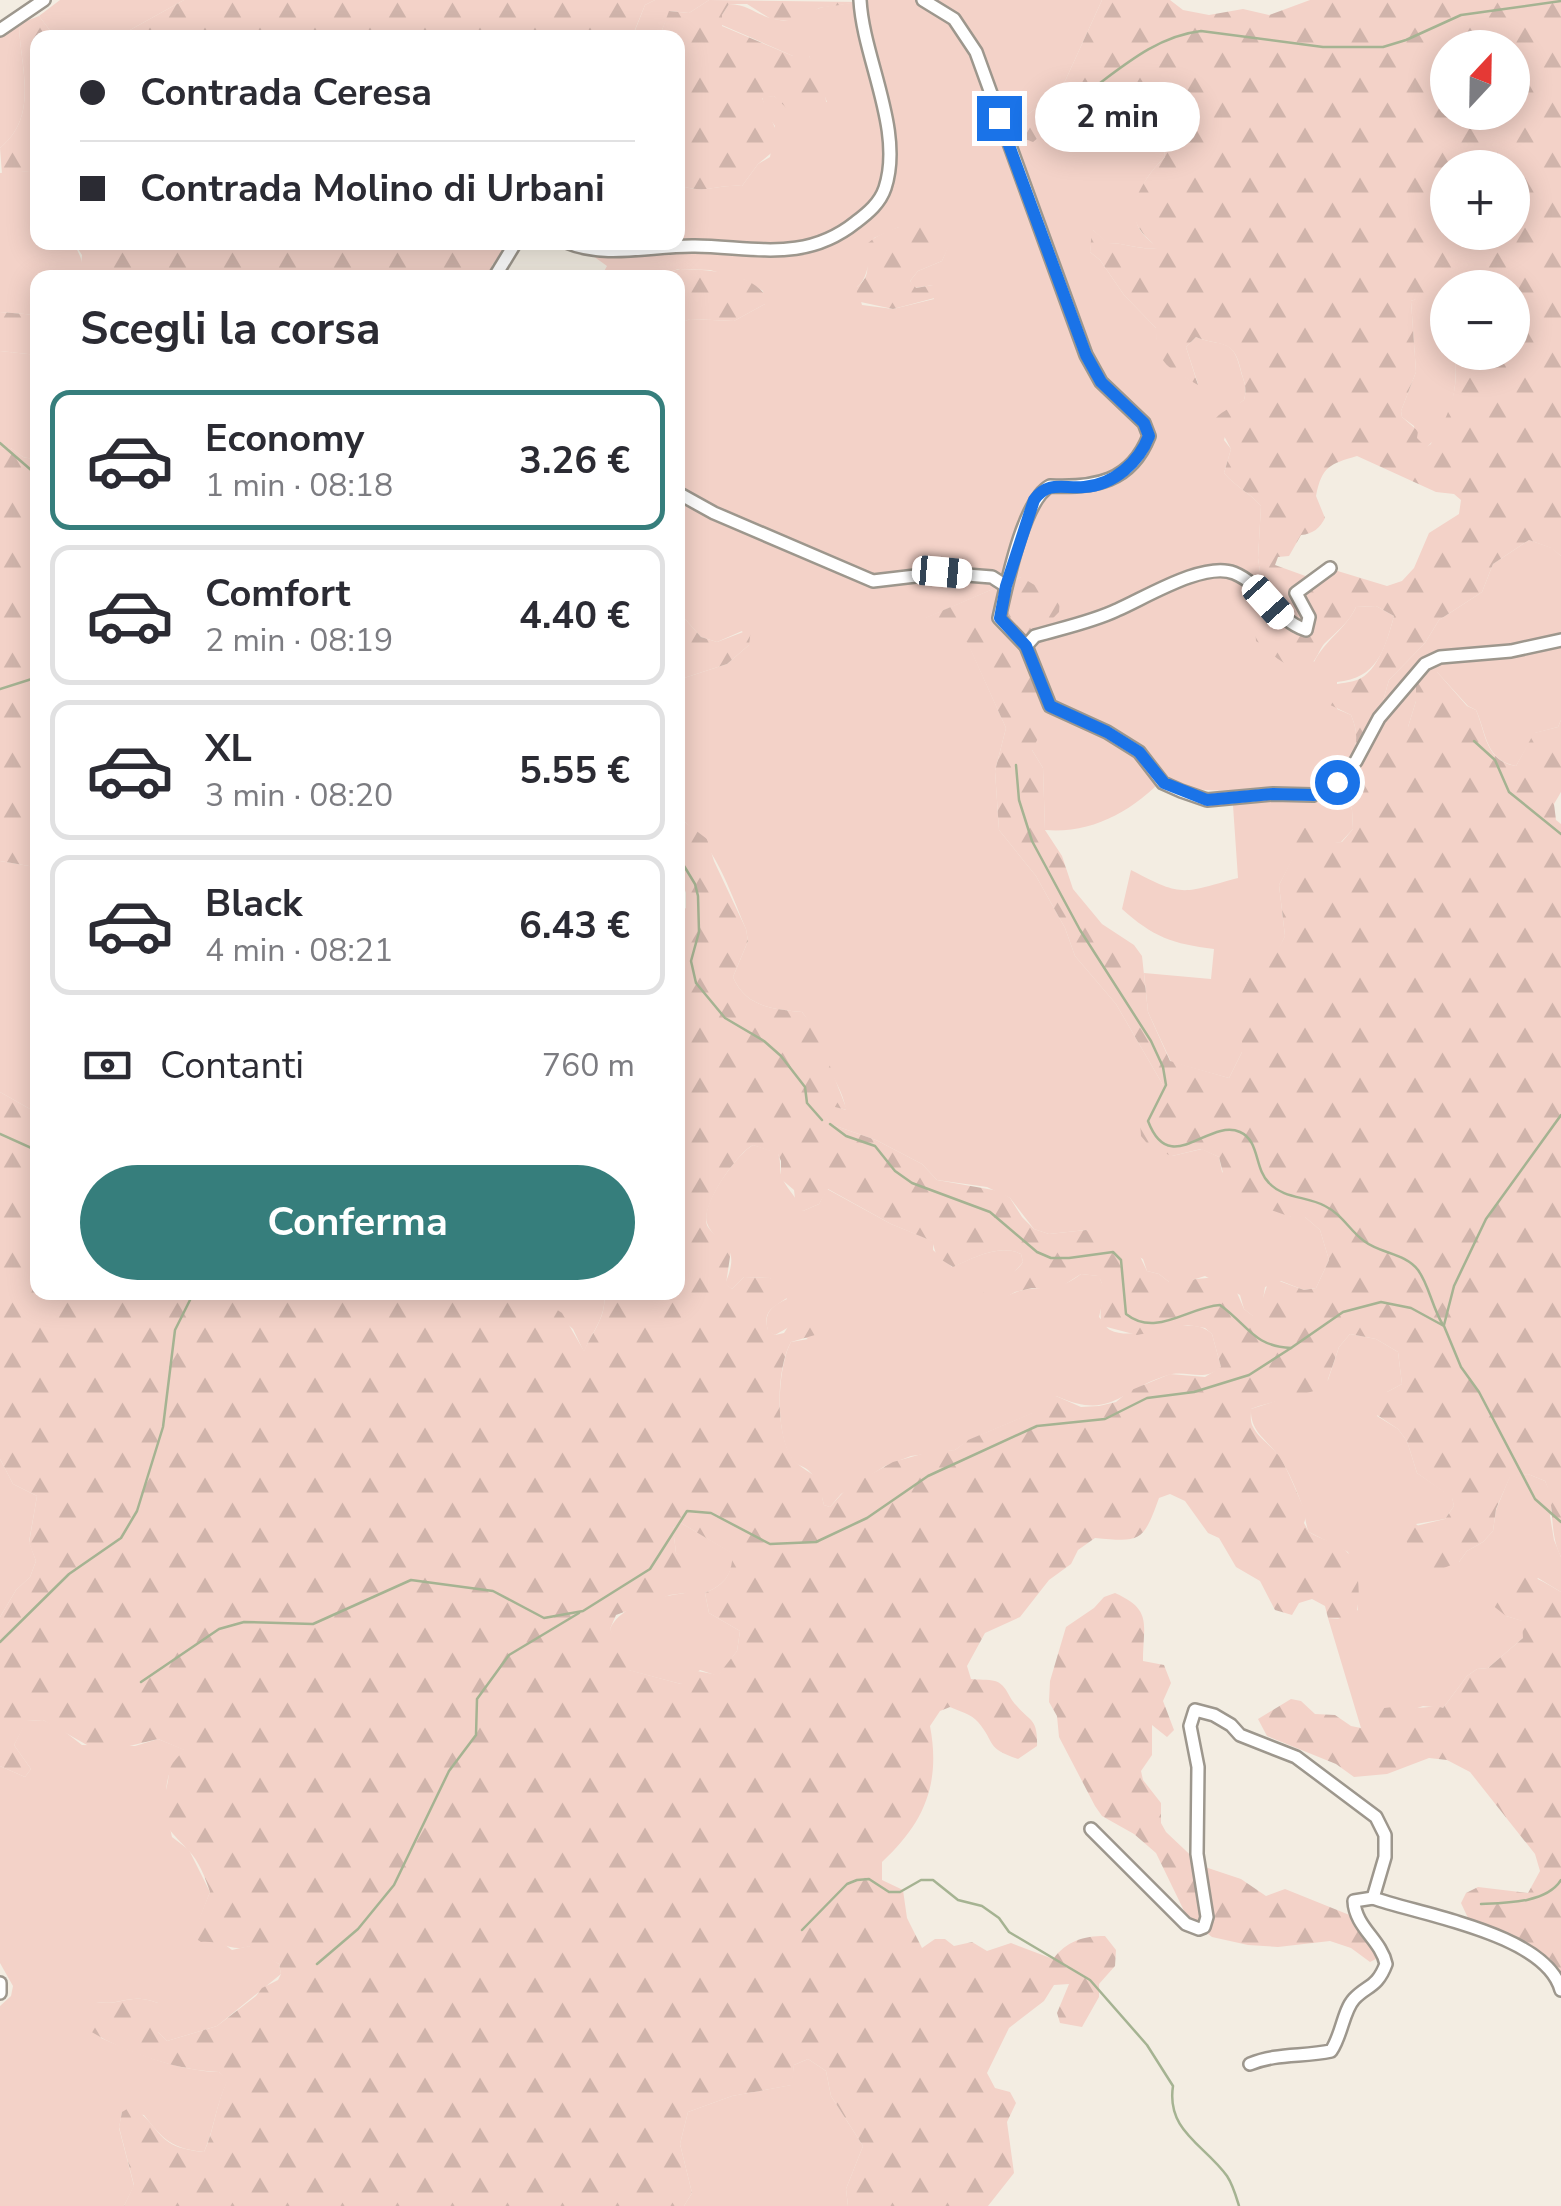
<!DOCTYPE html>
<html lang="it">
<meta charset="utf-8">
<style>
body{margin:0;font-family:"Nunito Sans",sans-serif;background:#f2f2f3;color:#2b2b33;height:100vh;display:flex;flex-direction:column;font-size:38px;white-space:nowrap}
*{box-sizing:border-box;margin:0}
p{font-size:32px;color:#7c7c81}
.icon{flex:none;width:55px;height:55px;fill:none;stroke:currentColor;stroke-width:2;stroke-linecap:round;stroke-linejoin:round}
.map{position:relative;flex:1;overflow:hidden}
.details{position:absolute;left:30px;top:270px;width:655px;height:1030px;display:flex;flex-direction:column;background:#fff;border-radius:20px;box-shadow:0 5px 25px #0003}
.details>*{flex:none}
.top-card{position:absolute;left:30px;top:30px;width:655px;height:220px;border-radius:20px;box-shadow:0 5px 25px #0003;display:grid;align-content:center;height:220px;padding:0 50px;background:#fff}
.needle{width:65px;rotate:22deg}
.tools{position:absolute;left:1430px;top:30px;display:grid;gap:20px}
.tools a{display:grid;place-items:center;width:100px;height:100px;border-radius:50%;background:#fff;box-shadow:0 5px 25px #0003;font-size:50px}
.end{position:absolute;width:45px;height:45px;margin:-22px;border:12px solid #1a73e8;background:#fff;box-shadow:0 0 0 5px #fff}
.from{border-radius:50%}
.bubble{position:absolute;height:70px;border-radius:35px;background:#fff;box-shadow:0 5px 25px #0003;font-size:32px;font-weight:700;line-height:70px;text-align:center}
.car{position:absolute;width:30px;height:60px;margin:-30px -15px;border-radius:12px;box-shadow:0 0 8px 2px #0007;background:linear-gradient(#fff 24%,#345 0 40%,#fff 0 76%,#345 0 86%,#fff 0)}
.top-card b{display:flex;align-items:center;gap:35px;height:95px;font-size:38px}
.top-card b+b{border-top:2px solid #e1e1e2}
.top-card i{width:25px;height:25px;background:#2b2b33}
ul{padding:0;list-style:none}
li{display:flex;align-items:center;gap:30px;height:140px;margin:0 20px 15px;padding:0 30px;border:5px solid #e1e1e2;border-radius:20px}
li div{flex:1}
li b{display:block;font-size:38px}
li em{font-style:normal;font-weight:700}
li.on{border-color:#367e7c}
li>.icon{width:90px;height:90px;stroke-width:1.5}
h2{padding:0 50px;font-size:45px;line-height:120px}
.pay{display:flex;align-items:center;gap:25px;height:110px;padding:0 50px;font-size:38px}
.pay p{margin-inline-start:auto}
.action{display:flex;gap:20px;margin-top:auto;padding:20px 50px}
.action a{flex:1;height:115px;border-radius:60px;background:#367e7c;color:#fff;font-size:40px;font-weight:700;line-height:115px;text-align:center}
.map>svg:first-child{display:block}
</style>
<div class="map">
<svg width="1561" height="2206" viewBox="0 0 1561 2206">
<defs>
<pattern id="forest-firs" width="22" height="20" patternUnits="userSpaceOnUse" patternTransform="scale(2.5)"><rect width="22" height="20" fill="#f3d2c8"/><path d="M5 1l3.5 6h-7zM16 11l3.5 6h-7z" fill="#d0b4ab"/></pattern>
</defs>
<rect width="100%" height="100%" fill="#f3ede2"/>
<!-- green -->
<g fill="#f3d2c8" fill-rule="evenodd">
<polygon points="60,0 184,0 130,30 129,37 55,37 39,16"/>
<polygon points="655,0 709,0 689,13 670,11 659,37 632,38 645,5"/>
<path d="M 859,0 L 1102,0 L 1061,90 L 1024,117 L 1047,133 L 1056,123 L 1090,120 L 1125,109 L 1141,109 L 1161,128 L 1165,157 C 1147,174 1125,206 1140,230 C 1144,237 1153,243 1158,248 C 1139,250 1126,243 1107,243 L 1093,230 L 1090,252 L 1100,260 L 1124,295 L 1156,328 C 1155,355 1175,373 1198,384 L 1186,347 L 1196,337 C 1220,347 1233,337 1240,368 C 1243,381 1248,385 1244,400 L 1233,408 L 1224,440 L 1231,449 L 1224,473 C 1236,487 1250,493 1261,506 L 1258,558 L 1261,579 L 1314,662 C 1325,640 1346,629 1356,607 L 1376,606 L 1394,616 C 1384,652 1377,678 1337,682 L 1337,709 L 1351,715 C 1361,738 1356,754 1341,774 L 1352,810 L 1353,829 L 1341,842 L 1298,849 L 1279,885 L 1285,936 L 1243,1024 L 1242,1052 L 1229,1078 L 1171,1062 L 1148,1012 L 1144,973 L 1211,979 L 1214,949 C 1173,944 1153,937 1122,909 L 1131,870 C 1184,898 1182,893 1238,878 L 1232,791 L 1182,789 L 1165,777 C 1133,811 1092,834 1045,830 L 1043,768 L 1032,750 L 1029,643 L 1021,577 L 926,618 L 967,641 L 1006,728 L 995,771 L 999,830 L 1036,876 L 1065,928 L 1075,956 L 1116,1004 L 1163,1085 L 1172,1156 L 1202,1149 L 1219,1157 L 1222,1172 L 1291,1217 L 1305,1217 L 1320,1230 L 1329,1260 L 1316,1288 L 1304,1290 L 1281,1281 L 1265,1287 L 1262,1306 L 1254,1317 L 1244,1309 L 1240,1295 L 1205,1276 L 1186,1282 L 1169,1282 L 1159,1274 L 1147,1271 L 1143,1259 L 1086,1230 L 1049,1234 L 1034,1229 L 1010,1198 L 987,1187 L 937,1180 L 922,1164 L 876,1140 L 830,1124 L 823,1112 L 831,1105 L 846,1110 C 843,1092 834,1080 827,1064 C 817,1043 816,1030 802,1012 C 772,1009 746,1007 733,977 L 748,941 L 746,929 C 729,889 714,841 678,817 L 678,680 L 727,664 L 749,645 L 742,631 L 717,642 L 701,637 L 678,611 L 678,324 L 690,319 L 734,321 L 765,304 L 763,291 L 745,280 L 710,270 L 679,269 L 651,277 L 601,277 L 607,266 L 575,243 L 678,242 L 678,189 L 681,186 C 708,194 716,184 742,186 L 758,164 L 770,157 L 775,126 L 767,115 L 762,97 L 774,96 L 783,103 L 827,102 L 809,56 L 793,56 L 722,25 L 722,15 L 729,4 C 750,5 756,15 774,19 C 799,25 799,14 820,8 C 833,4 846,6 859,0 ZM 899,227 L 932,227 L 952,237 L 942,261 L 918,271 L 910,281 L 915,288 L 933,285 L 934,299 L 893,309 L 862,305 L 857,287 C 871,276 867,255 874,238 Z"/>
<path d="M 19,24 C 20,67 40,116 0,148 L 0,35 Z"/>
<path d="M 30,171 L 37,176 L 38,242 L 74,243 C 79,255 86,263 80,277 L 38,278 L 37,315 L 0,312 L 0,173 Z"/>
<path d="M 1423,296 L 1446,301 L 1448,352 L 1455,353 C 1458,386 1453,424 1426,448 L 1416,438 L 1414,426 L 1402,417 L 1401,411 L 1416,372 L 1411,301 Z"/>
<polygon points="0,351 37,355 37,460 23,457 11,448 0,449"/>
<path d="M 1529,540 L 1552,548 L 1561,556 L 1561,720 L 1558,727 L 1535,733 L 1516,766 C 1485,760 1487,734 1476,710 L 1468,706 L 1437,672 L 1416,675 L 1416,701 L 1408,727 L 1380,727 L 1378,718 L 1389,680 L 1425,643 L 1439,620 L 1482,592 L 1493,564 Z"/>
<polygon points="0,861 35,867 37,862 37,1113 0,1092"/>
<path d="M 753,1145 L 778,1153 C 782,1164 778,1170 783,1180 C 789,1191 797,1198 803,1211 L 819,1204 L 827,1189 L 891,1224 L 933,1241 L 933,1250 L 952,1267 C 973,1258 1000,1243 1021,1254 L 1023,1262 L 1011,1276 L 995,1284 L 1007,1296 C 1036,1281 1054,1296 1081,1274 L 1099,1276 L 1105,1291 L 1099,1317 C 1103,1321 1105,1327 1110,1330 C 1139,1344 1188,1311 1212,1334 L 1221,1367 C 1203,1383 1187,1369 1168,1375 C 1119,1390 1112,1421 1056,1396 L 1033,1413 L 969,1440 L 955,1450 L 911,1456 L 885,1466 L 841,1494 L 830,1507 L 824,1505 C 821,1493 818,1479 808,1470 C 804,1466 798,1466 795,1462 C 774,1441 777,1367 791,1342 L 808,1339 L 789,1327 L 775,1335 L 768,1331 C 763,1312 772,1306 787,1299 L 770,1278 L 744,1277 L 732,1289 L 725,1284 C 744,1240 715,1246 707,1223 C 700,1205 737,1154 753,1145 Z"/>
<path d="M 532,1293 L 604,1293 C 607,1317 592,1331 584,1352 L 573,1329 Z"/>
<path d="M 1350,1334 L 1376,1339 L 1398,1352 L 1402,1384 L 1387,1392 L 1377,1416 L 1398,1429 L 1407,1441 L 1417,1473 L 1452,1497 L 1454,1506 L 1445,1519 L 1416,1524 L 1459,1562 L 1467,1551 L 1483,1542 L 1493,1531 L 1496,1510 L 1510,1476 L 1528,1474 L 1545,1481 L 1553,1499 L 1550,1516 L 1554,1540 L 1561,1557 L 1561,1592 L 1538,1578 L 1506,1616 L 1523,1621 L 1523,1638 L 1488,1668 L 1477,1669 L 1467,1676 L 1443,1708 L 1423,1706 L 1361,1728 L 1328,1618 L 1338,1619 L 1358,1610 L 1358,1584 L 1348,1552 L 1309,1532 C 1305,1524 1306,1517 1303,1508 C 1298,1493 1289,1471 1279,1457 C 1268,1439 1250,1433 1251,1409 L 1300,1393 L 1328,1380 L 1339,1347 Z"/>
<polygon points="0,1459 13,1484 37,1496 29,1542 36,1561 30,1577 16,1590 0,1617"/>
<path d="M 681,1523 L 734,1554 C 731,1576 725,1584 705,1593 L 709,1613 L 740,1631 L 737,1651 L 718,1676 L 700,1670 L 681,1684 L 628,1670 L 610,1629 C 620,1605 660,1596 685,1593 L 687,1561 L 676,1553 L 673,1528 Z"/>
<path d="M 43,1720 L 60,1728 L 82,1745 L 135,1746 L 158,1739 L 185,1750 C 159,1775 165,1804 172,1837 L 189,1850 L 210,1892 L 193,1936 L 224,1944 L 232,1950 L 249,1946 L 279,1964 L 281,1974 L 217,2026 L 167,2041 L 158,2032 L 158,2003 C 129,1992 123,2006 96,2002 L 101,2038 C 138,2054 179,2071 219,2072 L 228,2080 C 215,2107 215,2127 204,2152 C 173,2149 163,2140 144,2115 L 122,2112 L 119,2128 L 134,2186 L 124,2206 L 0,2206 L 0,2006 L 11,1996 L 13,1986 L 0,1963 L 0,1766 L 25,1777 L 31,1769 L 14,1745 L 26,1721 Z"/>
<polygon points="808,2059 826,2071 831,2096 863,2146 846,2189 848,2206 684,2206 692,2193 680,2144 688,2112 732,2096 791,2085 794,2065"/>
</g>
<!-- forest -->
<g fill="url(#forest-firs)" fill-rule="evenodd">
<polygon points="184,0 655,0 645,5 632,37 129,37 130,30"/>
<path d="M 709,0 L 860,2 L 819,8 L 797,22 L 771,19 L 747,4 L 729,4 L 722,15 L 722,26 L 793,56 L 809,56 C 820,73 828,97 827,117 L 815,123 L 799,120 L 774,96 L 762,98 L 782,144 L 758,164 L 742,186 C 717,184 708,194 681,186 L 678,189 L 678,38 L 659,38 L 669,11 L 689,13 Z"/>
<path d="M 1102,0 L 1170,0 L 1183,10 L 1209,15 L 1243,9 L 1269,15 L 1310,0 L 1561,0 L 1561,556 L 1551,548 L 1529,540 L 1493,564 L 1482,592 L 1439,620 L 1425,643 L 1389,680 L 1378,718 L 1380,727 L 1408,727 L 1416,701 L 1416,675 L 1431,665 L 1467,706 L 1476,710 C 1486,733 1485,761 1516,766 L 1534,733 L 1558,727 L 1561,720 L 1561,792 L 1554,804 L 1556,820 L 1561,824 L 1561,1557 C 1548,1531 1556,1506 1545,1481 L 1528,1474 L 1510,1477 L 1496,1509 L 1493,1531 L 1483,1542 L 1467,1551 L 1459,1562 L 1431,1573 C 1413,1560 1408,1551 1403,1529 L 1445,1519 L 1454,1506 L 1452,1498 L 1417,1473 L 1407,1441 L 1398,1429 L 1377,1415 L 1369,1405 L 1371,1391 L 1387,1392 L 1402,1384 L 1398,1352 L 1376,1339 L 1350,1334 L 1339,1347 L 1325,1388 L 1259,1406 L 1251,1409 C 1251,1417 1250,1418 1252,1425 C 1258,1438 1271,1445 1279,1456 C 1290,1473 1297,1495 1307,1514 L 1304,1523 L 1309,1532 C 1320,1539 1335,1542 1345,1550 C 1361,1563 1361,1601 1355,1619 L 1328,1618 L 1325,1606 L 1312,1599 L 1299,1603 L 1292,1615 L 1275,1610 L 1260,1581 L 1236,1567 L 1219,1538 L 1208,1533 L 1185,1501 L 1170,1494 L 1159,1498 C 1143,1543 1140,1542 1095,1538 L 1078,1550 L 1071,1564 L 1049,1580 L 1020,1617 L 985,1633 L 967,1666 L 971,1679 C 978,1680 988,1679 995,1681 C 1007,1685 1008,1697 1016,1705 C 1030,1722 1038,1718 1037,1746 L 1018,1759 C 985,1748 996,1743 978,1722 C 971,1714 959,1711 950,1707 L 940,1711 L 930,1726 C 941,1784 924,1823 882,1862 L 882,1880 L 903,1890 L 907,1918 L 922,1948 L 935,1939 L 945,1939 L 954,1946 L 972,1942 L 987,1951 L 1011,1943 L 1053,1959 C 1067,1941 1083,1936 1105,1936 L 1116,1950 L 1115,1966 L 1099,1984 L 1099,1997 L 1082,2027 L 1060,2023 L 1057,2013 L 1069,1984 L 1054,1985 L 1044,2001 L 1009,2028 L 987,2073 L 995,2088 L 1010,2092 L 1016,2103 L 1007,2122 L 1014,2173 L 988,2206 L 848,2206 L 846,2189 L 863,2146 L 831,2096 L 826,2071 L 808,2059 L 794,2065 L 792,2085 L 732,2096 L 688,2112 L 680,2144 L 692,2193 L 684,2206 L 124,2206 L 134,2185 L 119,2127 L 122,2112 L 132,2106 C 165,2131 155,2147 204,2152 C 215,2128 215,2107 227,2081 L 219,2072 C 179,2071 120,2051 87,2029 L 96,2002 C 124,2006 129,1992 158,2003 L 158,2032 L 167,2041 L 217,2026 L 256,1996 L 262,1988 L 278,1980 L 281,1974 L 279,1964 L 256,1953 L 249,1946 C 232,1953 220,1940 201,1942 L 192,1936 L 210,1892 C 205,1877 199,1861 188,1850 C 168,1828 157,1823 166,1790 C 172,1764 166,1770 184,1750 L 158,1739 L 101,1753 L 43,1720 L 27,1721 L 14,1745 L 31,1769 L 25,1777 L 0,1766 L 0,1617 L 16,1590 L 30,1577 L 36,1561 L 29,1543 L 37,1496 L 13,1484 L 0,1459 L 0,1092 L 37,1113 L 38,1292 L 532,1293 L 562,1313 L 584,1351 C 593,1330 607,1317 604,1293 L 678,1292 L 678,913 L 686,908 L 686,893 L 678,869 L 678,817 L 707,839 L 714,861 L 746,929 L 748,941 L 733,977 C 746,1007 772,1009 802,1012 L 816,1030 L 847,1110 L 831,1106 L 824,1112 L 830,1124 L 876,1140 L 922,1164 L 937,1180 L 999,1191 L 1010,1198 L 1022,1217 L 1034,1229 L 1049,1234 L 1086,1230 L 1136,1248 L 1147,1271 L 1159,1274 L 1169,1282 C 1192,1282 1209,1273 1232,1281 L 1244,1309 L 1253,1316 C 1264,1304 1263,1291 1271,1278 L 1304,1290 L 1316,1288 L 1329,1260 L 1320,1230 L 1305,1217 L 1291,1217 L 1271,1210 L 1226,1185 L 1219,1157 L 1201,1149 L 1172,1156 L 1151,1148 L 1141,1136 L 1140,1121 L 1147,1097 L 1163,1085 L 1116,1004 L 1075,956 L 1065,928 L 1036,876 L 999,830 L 995,771 L 1006,728 L 967,642 L 942,651 L 925,618 L 1021,577 L 1060,600 L 1059,612 L 1029,643 L 1055,705 L 1032,750 L 1043,768 L 1045,830 L 1062,856 L 1073,889 L 1102,924 L 1134,945 L 1142,956 L 1148,1012 L 1170,1061 L 1229,1078 L 1242,1052 L 1241,995 L 1258,960 L 1275,955 L 1285,936 L 1279,885 L 1297,849 L 1287,828 L 1313,828 L 1329,843 L 1342,842 L 1353,829 L 1352,810 L 1341,774 C 1356,754 1361,738 1351,715 L 1324,702 L 1325,688 C 1337,682 1346,684 1357,680 C 1378,673 1389,635 1394,616 L 1376,606 L 1356,607 C 1348,624 1337,631 1324,644 C 1319,650 1317,659 1311,664 C 1295,680 1270,651 1256,641 L 1254,609 L 1254,596 L 1261,579 L 1258,558 L 1261,506 C 1250,493 1236,487 1224,473 L 1231,449 L 1215,419 C 1224,409 1234,407 1244,400 C 1248,385 1243,381 1240,367 C 1233,338 1220,347 1196,337 L 1186,347 L 1198,385 C 1169,368 1155,364 1156,328 L 1124,295 L 1100,260 L 1090,252 L 1092,229 L 1108,243 C 1126,243 1139,250 1157,248 C 1150,240 1140,233 1136,222 C 1127,202 1150,171 1165,157 L 1161,128 L 1141,109 L 1126,109 L 1090,120 L 1056,123 L 1033,142 L 1016,136 L 1008,126 L 1013,116 L 1024,117 L 1061,90 ZM 1448,48 L 1512,48 L 1512,112 L 1448,112 ZM 1448,168 L 1512,168 L 1512,232 L 1448,232 ZM 1448,288 L 1512,288 L 1512,352 L 1455,353 C 1458,383 1454,404 1439,431 L 1434,432 L 1431,444 L 1426,447 L 1417,438 L 1418,431 L 1402,417 L 1401,411 L 1416,372 L 1411,301 C 1427,294 1431,302 1446,302 L 1447,312 ZM 1357,456 L 1436,492 L 1454,494 L 1461,500 L 1459,514 L 1429,533 L 1414,568 L 1402,581 L 1387,586 L 1331,569 L 1311,578 L 1275,565 L 1278,557 L 1289,556 L 1301,535 C 1313,534 1320,528 1325,518 L 1316,496 C 1322,466 1330,464 1357,456 ZM 753,1145 L 778,1154 L 781,1161 L 781,1179 L 794,1190 L 796,1207 L 803,1211 L 819,1204 L 828,1189 L 891,1224 L 932,1241 L 937,1257 L 953,1267 C 973,1258 1000,1243 1021,1254 L 1023,1262 C 1012,1279 991,1280 982,1295 L 984,1303 L 993,1305 L 1015,1292 L 1032,1288 L 1059,1288 L 1081,1274 L 1098,1276 C 1110,1292 1095,1308 1103,1326 L 1137,1335 L 1188,1325 L 1205,1328 L 1212,1334 L 1221,1367 L 1205,1377 L 1170,1374 L 1129,1391 L 1116,1402 L 1099,1406 L 1081,1407 L 1056,1396 L 1040,1397 L 1032,1413 L 968,1440 L 955,1450 L 929,1452 L 893,1462 L 848,1487 L 830,1507 L 824,1505 L 822,1497 L 827,1490 C 821,1475 802,1471 793,1459 C 775,1435 776,1368 791,1342 L 815,1335 L 817,1327 L 810,1321 L 793,1319 L 784,1333 L 775,1335 L 768,1330 C 761,1306 780,1307 793,1292 L 770,1278 L 744,1277 L 732,1289 L 726,1284 L 731,1250 C 725,1240 714,1236 708,1227 C 697,1210 737,1153 753,1145 ZM 681,1523 L 733,1554 C 731,1576 725,1584 705,1593 L 709,1613 L 740,1631 L 737,1651 L 718,1675 L 687,1669 L 681,1684 L 629,1670 L 627,1658 L 610,1629 L 616,1615 L 670,1595 L 685,1593 L 693,1583 L 696,1564 L 676,1553 L 673,1528 Z"/>
<path d="M 39,16 L 55,37 L 38,38 L 37,176 L 30,171 L 2,174 L 0,148 C 40,116 20,67 19,24 Z"/>
<path d="M 911,223 L 932,227 L 942,223 L 950,227 L 953,237 L 942,261 L 918,271 L 910,281 L 916,288 L 933,285 L 942,278 L 948,286 L 946,295 L 893,309 L 856,301 L 857,287 C 870,277 870,264 861,251 C 871,236 894,228 911,223 Z"/>
<polygon points="74,243 509,243 492,265 492,278 80,277 82,255"/>
<path d="M 680,269 C 709,270 748,271 767,297 L 765,304 L 734,321 L 690,319 L 678,324 L 678,278 L 651,277 Z"/>
<polygon points="0,312 37,315 37,355 0,351"/>
<polygon points="11,448 23,457 37,460 35,867 0,861 0,449"/>
<polygon points="678,611 701,637 717,642 751,629 749,645 727,664 678,680"/>
<path d="M 1506,1572 C 1528,1572 1543,1581 1561,1592 L 1561,1985 L 1558,1970 L 1550,1959 L 1468,1918 L 1461,1903 L 1466,1893 L 1478,1887 L 1528,1893 L 1540,1871 L 1535,1854 L 1470,1772 L 1447,1760 L 1429,1758 L 1387,1774 L 1354,1777 L 1336,1764 L 1267,1736 L 1258,1719 L 1291,1699 L 1301,1701 L 1315,1714 L 1335,1715 L 1351,1726 L 1361,1728 C 1376,1704 1386,1707 1410,1708 C 1422,1709 1431,1705 1443,1708 L 1467,1676 L 1477,1669 L 1488,1668 L 1523,1638 L 1522,1621 L 1506,1616 L 1491,1604 L 1492,1587 Z"/>
<path d="M 1115,1593 C 1153,1610 1143,1624 1143,1661 L 1164,1665 L 1171,1683 L 1163,1701 L 1174,1730 L 1167,1737 L 1152,1725 L 1152,1755 L 1141,1771 L 1143,1780 L 1161,1803 L 1161,1823 L 1166,1832 L 1202,1866 L 1241,1879 L 1266,1896 L 1285,1889 L 1352,1916 L 1384,1955 L 1370,1962 L 1351,1948 L 1330,1941 L 1278,1947 L 1248,1945 L 1212,1937 L 1188,1919 L 1156,1853 L 1134,1834 L 1102,1816 L 1095,1806 L 1059,1737 L 1057,1716 L 1049,1702 L 1050,1681 L 1066,1627 L 1094,1608 L 1104,1597 Z"/>
</g>
<g fill="none" stroke-linecap="round" stroke-linejoin="round">
<!-- stream -->
<g stroke="#a5b392" stroke-width="2.5">
<path d="M 1062,110 C 1107,82 1147,37 1201,31 L 1323,47 L 1383,47 L 1406,40 L 1461,15 L 1561,1"/>
<polyline points="0,443 38,476"/>
<polyline points="0,689 38,677"/>
<polyline points="1474,741 1495,760 1509,792 1561,834"/>
<path d="M 1016,765 L 1019,800 L 1032,841 L 1080,930 L 1151,1041 L 1163,1067 L 1166,1085 L 1148,1121 C 1170,1179 1208,1118 1240,1132 C 1260,1141 1254,1168 1269,1183 C 1284,1199 1307,1196 1325,1206 C 1343,1215 1349,1230 1364,1241 C 1381,1254 1405,1253 1418,1270 C 1429,1285 1432,1307 1443,1325"/>
<polyline points="678,856 695,884 698,896 699,932 691,961 696,983 725,1018 764,1041 781,1056 805,1087 807,1103 822,1120"/>
<path d="M 830,1124 L 846,1136 L 875,1146 L 895,1171 L 912,1183 L 990,1212 L 1037,1252 L 1051,1258 L 1069,1258 L 1113,1252 L 1121,1260 L 1126,1314 C 1156,1338 1188,1307 1220,1305 C 1249,1326 1253,1346 1291,1348 L 1343,1312 L 1381,1302 L 1411,1308 L 1444,1326 L 1461,1367 L 1479,1392 L 1535,1499 L 1561,1522"/>
<polyline points="0,1134 38,1151"/>
<polyline points="1444,1325 1454,1286 1486,1219 1561,1115"/>
<polyline points="0,1642 69,1574 121,1538 137,1511 163,1427 175,1330 194,1292"/>
<polyline points="141,1682 219,1629 244,1622 313,1624 411,1580 493,1591 544,1618 583,1611 650,1569 687,1511 711,1513 770,1544 816,1542 867,1518 928,1476 1037,1426 1105,1419 1147,1398 1194,1392 1249,1375 1291,1348"/>
<path d="M 1481,1904 C 1506,1903 1547,1903 1561,1880"/>
<path d="M 802,1930 L 847,1884 L 857,1880 L 869,1879 L 889,1892 L 900,1892 L 921,1880 L 933,1880 L 958,1900 L 982,1906 L 999,1918 L 1009,1932 L 1090,1980 L 1147,2045 L 1173,2086 C 1166,2131 1205,2145 1227,2176 C 1233,2185 1236,2196 1239,2206"/>
<polyline points="317,1964 358,1929 394,1885 449,1771 476,1735 477,1699 509,1655 579,1613"/>
</g>
<defs>
<g id="minor">
<path d="M 923,0 L 954,19 L 976,52 L 1086,355 L 1101,382 L 1144,423 L 1149,436 C 1131,482 1095,488 1050,486 C 1023,500 1006,588 999,618 L 1026,646 L 1050,706 L 1107,732 L 1139,752 L 1163,783 L 1181,791 L 1207,800 L 1273,794 L 1313,795 L 1337,783 L 1356,761 L 1379,718 L 1425,664 L 1440,657 L 1511,651 L 1561,640"/>
<polyline points="0,30 44,0"/>
<path d="M 566,242 C 605,259 654,245 695,246 C 755,247 805,263 856,222 C 868,213 880,203 885,188 C 904,130 863,58 860,0"/>
<polyline points="494,278 516,242"/>
<polyline points="678,493 714,513 873,581 941,573 992,577 1006,586"/>
<path d="M 1026,646 L 1035,636 C 1062,628 1092,622 1117,610 C 1145,598 1204,561 1234,573 C 1264,585 1275,620 1306,630 L 1309,617 L 1296,593 L 1330,568"/>
<polyline points="1091,1829 1186,1924 1199,1929 1204,1927 1207,1917 1197,1854 1198,1767 1190,1726 1195,1710 1214,1715 1231,1725 1240,1735 1296,1757 1376,1817 1385,1835 1385,1857 1373,1898"/>
<path d="M 1373,1898 C 1421,1915 1546,1934 1561,1990"/>
<polyline points="0,1983 0,1993"/>
<path d="M 1250,2064 C 1276,2053 1303,2057 1331,2051 C 1342,2035 1343,2011 1354,1999 C 1367,1985 1377,1988 1386,1964 C 1381,1940 1355,1927 1354,1901 L 1373,1898"/>
</g>
</defs>
<!-- minor casing -->
<use href="#minor" stroke="#9d978d" stroke-width="16"/>
<!-- minor -->
<use href="#minor" stroke="#fff" stroke-width="11"/>
</g>
<g fill="none" stroke-linecap="round" stroke-linejoin="round">
<!-- route -->
<path stroke="#1a73e8" stroke-width="12" d="M 999,118 L 1086,355 L 1101,382 L 1144,423 L 1149,436 C 1139,462 1114,485 1084,487 C 1064,489 1048,480 1034,500 L 1006,586 L 1000,618 L 1026,646 L 1050,706 L 1107,732 L 1139,752 L 1164,783 L 1207,800 L 1273,794 L 1314,795 L 1337,782"/>
</g>
</svg>
<div class="tools">
<a><svg class="needle" viewBox="-14 -14 28 28"><path d="M0-13l5 13h-10z" fill="#e53935"/><path d="M0 13l5-13h-10z" fill="#7c7c81"/></svg></a>
<a>+</a>
<a>−</a>
</div>
<i class="end from" style="left:1337px;top:782px"></i>
<i class="end" style="left:999px;top:118px"></i>
<div class="bubble" style="left:1035px;top:82px;width:165px">2 min</div>
<i class="car" style="left:942px;top:572px;rotate:95deg"></i>
<i class="car" style="left:1268px;top:602px;rotate:138deg"></i>
<div class="top-card">
<b><i class="from"></i>Contrada Ceresa</b>
<b><i></i>Contrada Molino di Urbani</b>
</div>
<section class="details">
<h2>Scegli la corsa</h2>
<ul>
<li class="on"><svg class="icon" aria-label="car" viewBox="0 0 24 24"><path d="M5 17H2v-5l4-1 3-4h7l3 4 3 1v5h-3M9 17h6M6 11h13"/><circle cx="7" cy="17" r="2"/><circle cx="17" cy="17" r="2"/></svg><div><b>Economy</b><p>1 min · 08:18</p></div><em>3.26 €</em></li>
<li><svg class="icon" aria-label="car" viewBox="0 0 24 24"><path d="M5 17H2v-5l4-1 3-4h7l3 4 3 1v5h-3M9 17h6M6 11h13"/><circle cx="7" cy="17" r="2"/><circle cx="17" cy="17" r="2"/></svg><div><b>Comfort</b><p>2 min · 08:19</p></div><em>4.40 €</em></li>
<li><svg class="icon" aria-label="car" viewBox="0 0 24 24"><path d="M5 17H2v-5l4-1 3-4h7l3 4 3 1v5h-3M9 17h6M6 11h13"/><circle cx="7" cy="17" r="2"/><circle cx="17" cy="17" r="2"/></svg><div><b>XL</b><p>3 min · 08:20</p></div><em>5.55 €</em></li>
<li><svg class="icon" aria-label="car" viewBox="0 0 24 24"><path d="M5 17H2v-5l4-1 3-4h7l3 4 3 1v5h-3M9 17h6M6 11h13"/><circle cx="7" cy="17" r="2"/><circle cx="17" cy="17" r="2"/></svg><div><b>Black</b><p>4 min · 08:21</p></div><em>6.43 €</em></li>
</ul>
<div class="pay"><svg class="icon" aria-label="cash" viewBox="0 0 24 24"><path d="M3 7h18v10H3z"/><circle cx="12" cy="12" r="2"/></svg>Contanti<p>760 m</p></div>
<div class="action"><a>Conferma</a></div>
</section>
</div>
